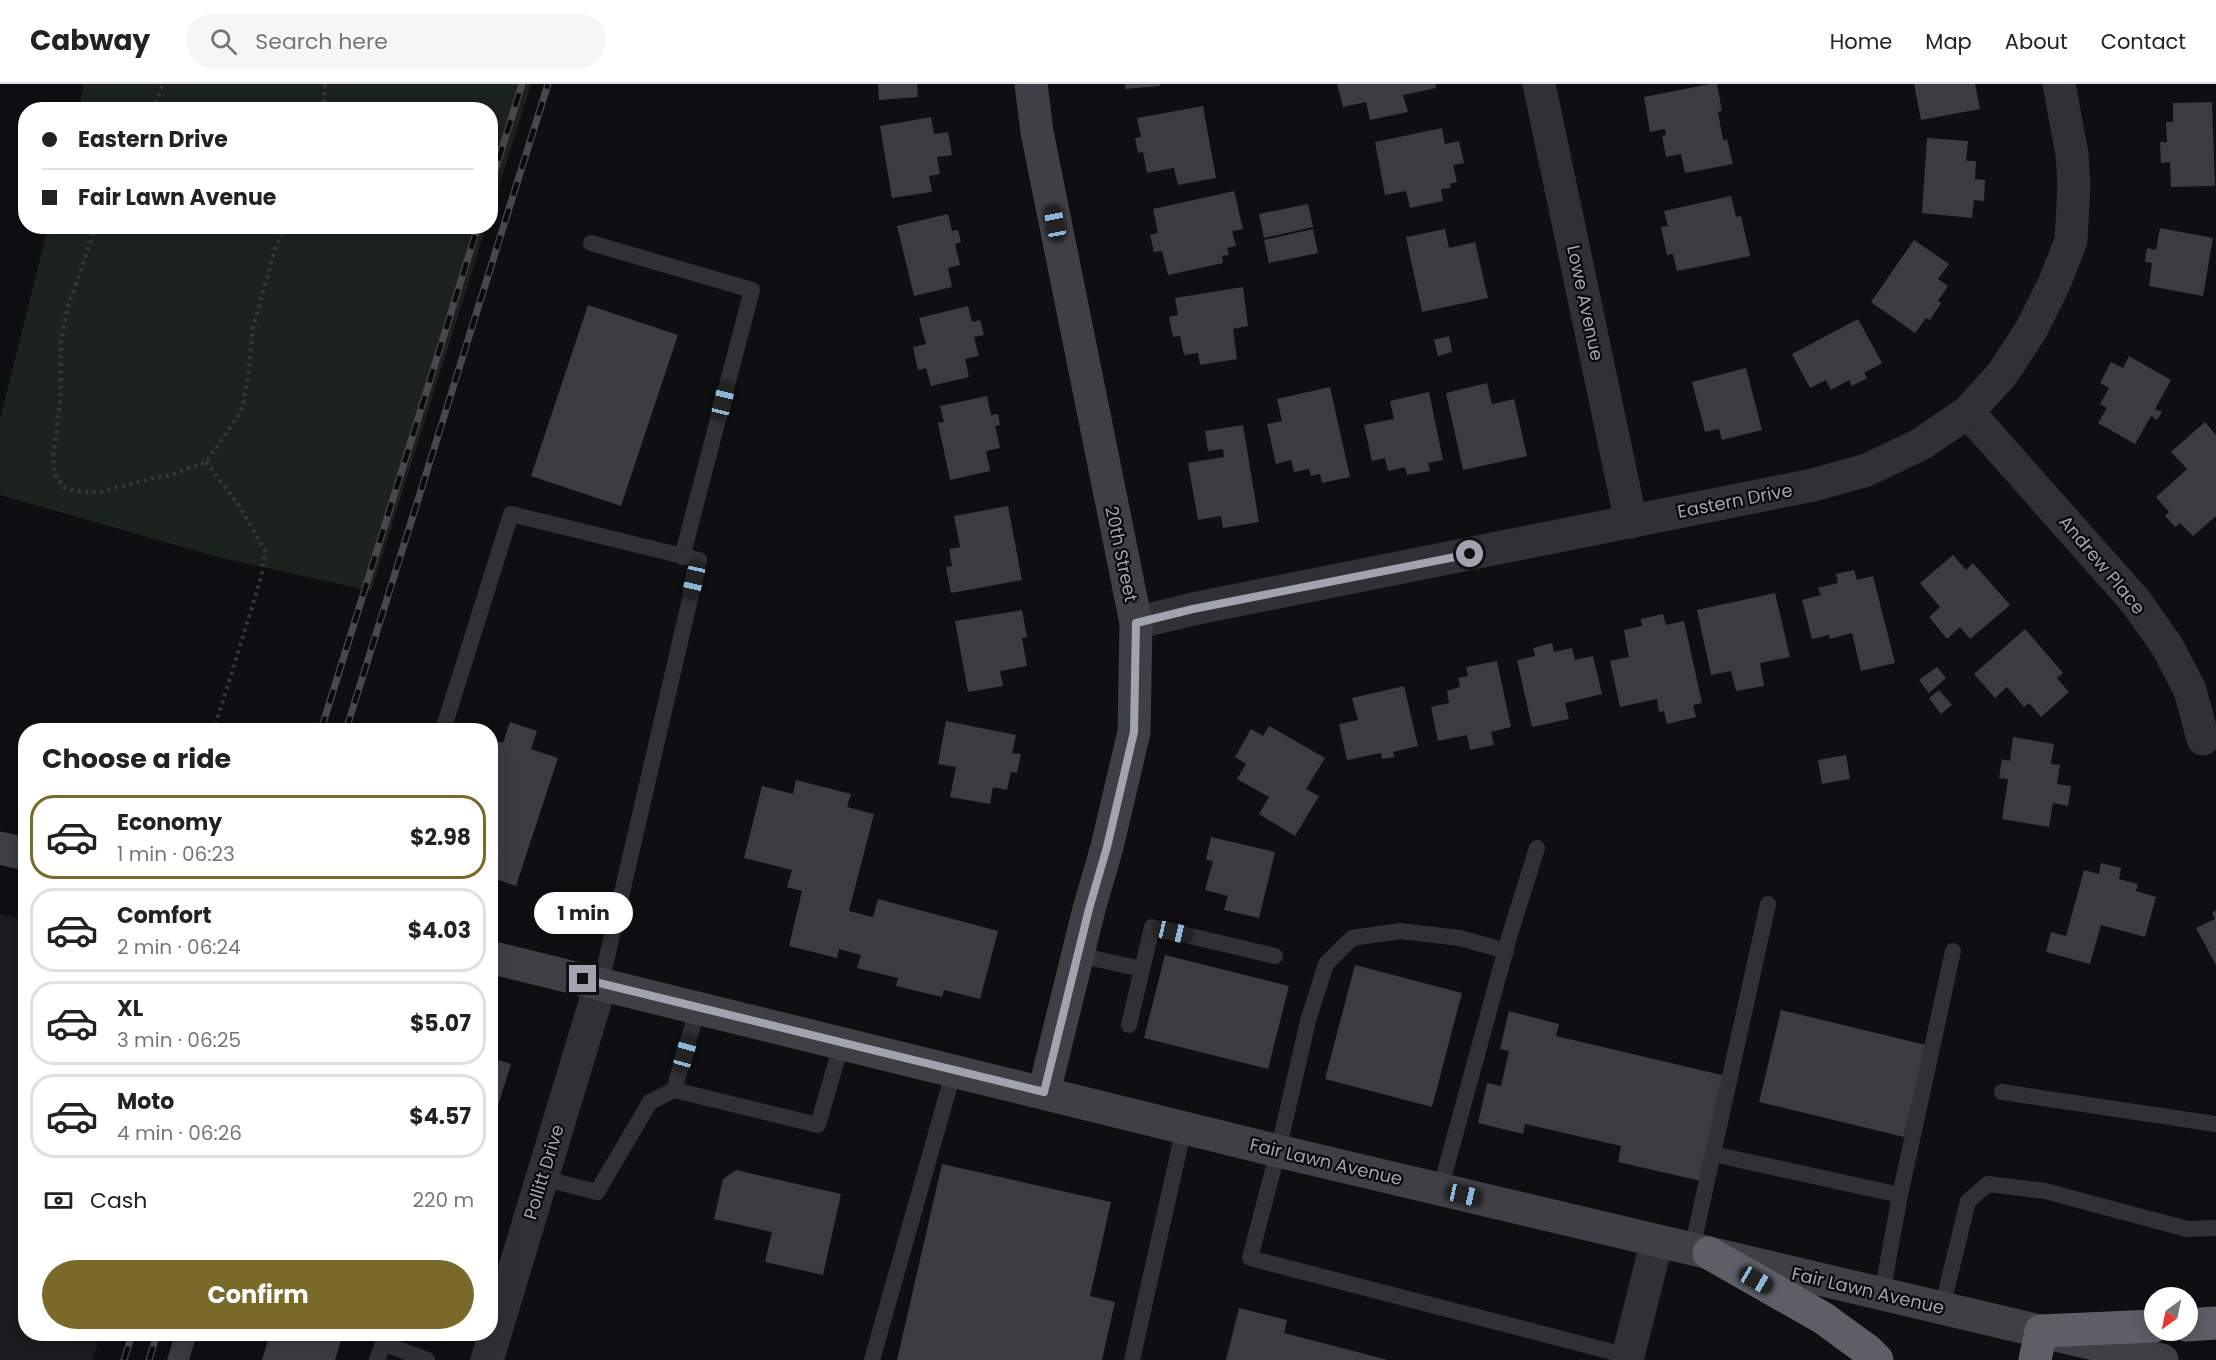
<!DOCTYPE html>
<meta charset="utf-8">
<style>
body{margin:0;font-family:Poppins,sans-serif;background:#f6f6f6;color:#222;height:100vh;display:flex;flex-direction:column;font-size:22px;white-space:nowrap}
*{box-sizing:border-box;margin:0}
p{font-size:20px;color:#767676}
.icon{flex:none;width:33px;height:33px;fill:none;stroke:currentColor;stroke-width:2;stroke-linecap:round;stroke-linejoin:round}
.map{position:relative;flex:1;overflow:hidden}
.side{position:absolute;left:18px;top:639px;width:480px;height:618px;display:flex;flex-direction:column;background:#fff;border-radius:24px;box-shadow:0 3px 15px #0003}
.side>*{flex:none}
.top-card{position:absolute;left:18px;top:18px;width:480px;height:132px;border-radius:24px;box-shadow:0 3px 15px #0003;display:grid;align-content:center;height:132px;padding:0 24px;background:#fff}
.needle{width:39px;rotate:213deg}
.fabs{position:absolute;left:2144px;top:1203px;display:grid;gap:12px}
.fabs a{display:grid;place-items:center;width:54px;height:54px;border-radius:50%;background:#fff;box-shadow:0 3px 15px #0003;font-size:30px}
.end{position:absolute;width:27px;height:27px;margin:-14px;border:8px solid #a1a4b0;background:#111;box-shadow:0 0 0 3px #111}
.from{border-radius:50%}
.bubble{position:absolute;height:42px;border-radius:21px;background:#fff;box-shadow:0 3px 15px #0003;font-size:20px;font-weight:700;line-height:42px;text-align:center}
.car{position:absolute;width:18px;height:36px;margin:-18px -9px;border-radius:8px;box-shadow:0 0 4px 2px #0007;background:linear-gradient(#222 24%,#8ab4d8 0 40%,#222 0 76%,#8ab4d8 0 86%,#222 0)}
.top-card b{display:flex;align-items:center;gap:21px;height:57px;font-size:22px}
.top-card b+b{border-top:2px solid #e0e0e0}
.top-card i{width:15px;height:15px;background:#222}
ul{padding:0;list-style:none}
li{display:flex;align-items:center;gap:18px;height:84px;margin:0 12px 9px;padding:0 12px;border:3px solid #e0e0e0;border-radius:24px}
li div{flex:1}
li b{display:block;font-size:22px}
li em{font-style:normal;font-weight:700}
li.current{border-color:#796a2a}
li>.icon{width:54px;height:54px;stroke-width:1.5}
h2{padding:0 24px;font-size:27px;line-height:72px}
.pay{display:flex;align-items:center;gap:15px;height:66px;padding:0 24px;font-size:22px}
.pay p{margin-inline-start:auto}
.action{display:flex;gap:12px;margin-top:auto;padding:12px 24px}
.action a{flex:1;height:69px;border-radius:36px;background:#796a2a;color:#fff;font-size:24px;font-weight:700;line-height:69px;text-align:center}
header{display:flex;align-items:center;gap:36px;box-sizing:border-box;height:84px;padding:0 30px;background:#fff;border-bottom:2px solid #e0e0e0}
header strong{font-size:28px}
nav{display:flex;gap:33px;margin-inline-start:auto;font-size:21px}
.search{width:420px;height:54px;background:#f6f6f6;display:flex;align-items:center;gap:15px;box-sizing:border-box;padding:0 21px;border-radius:33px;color:#767676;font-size:22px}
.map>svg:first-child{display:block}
</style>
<header>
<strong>Cabway</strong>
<div class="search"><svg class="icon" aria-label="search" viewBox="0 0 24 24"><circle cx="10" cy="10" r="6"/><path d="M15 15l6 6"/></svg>Search here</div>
<nav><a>Home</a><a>Map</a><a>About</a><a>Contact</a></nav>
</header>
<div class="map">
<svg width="2216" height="1276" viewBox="0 0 2216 1276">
<rect width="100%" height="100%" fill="#0f0f11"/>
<!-- built -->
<polygon fill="#1c1b1d" points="0,830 25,835 26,1250 101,1250 92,1276 0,1276"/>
<!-- green -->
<g fill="#1c231d">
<polygon points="84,0 531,0 491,128 490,26 78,25"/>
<polygon points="48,143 486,143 371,507 218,473 0,411 0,335"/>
</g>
<!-- building -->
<g fill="#3c3c40">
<polygon points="878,0 917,0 918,13 879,16"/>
<polygon points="1125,0 1160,0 1160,2 1125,5"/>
<polygon points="1337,0 1435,0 1436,4 1403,11 1408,28 1370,36 1366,18 1343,23"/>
<polygon points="1710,0 1717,0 1722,27 1718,28 1723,56 1727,55 1733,80 1685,89 1681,70 1666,73 1662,52 1666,51 1665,45 1650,48 1644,13"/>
<polygon points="1914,0 1975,0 1980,25 1921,36"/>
<polygon points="2212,18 2215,102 2171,103 2170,78 2161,79 2160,58 2167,58 2166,38 2173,38 2173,19"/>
<polygon points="1203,22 1216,94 1178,101 1174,84 1147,89 1143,68 1138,69 1135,54 1141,53 1137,34"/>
<polygon points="931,33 934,50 948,48 952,71 937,73 940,90 929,92 932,108 892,114 880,42"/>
<polygon points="1442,44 1445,60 1459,57 1464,79 1453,81 1457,98 1450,100 1451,104 1441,105 1443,117 1410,124 1406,107 1385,111 1375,58"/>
<polygon points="1927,54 1968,57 1966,77 1976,77 1975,95 1985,96 1984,117 1974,116 1972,134 1922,129"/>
<polygon points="1234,107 1243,145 1232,147 1236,162 1227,164 1229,171 1222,172 1223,179 1168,191 1162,167 1154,168 1150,151 1158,149 1153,125"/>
<polygon points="1731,112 1736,133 1741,132 1750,172 1677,187 1673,170 1667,171 1661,143 1668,142 1664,127"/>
<polygon points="1308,120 1313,143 1264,154 1259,130"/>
<polygon points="948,130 952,147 958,146 961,158 955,160 960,181 948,184 952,203 914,212 897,142"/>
<polygon points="2160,144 2213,154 2203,212 2149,202 2152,179 2145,178 2147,164 2156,166"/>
<polygon points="1313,145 1318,169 1269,179 1264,156"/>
<polygon points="1445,145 1449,164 1475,158 1488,214 1422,228 1406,153"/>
<polygon points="1914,156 1949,180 1938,195 1948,202 1938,217 1941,219 1930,236 1926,234 1915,249 1871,218"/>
<polygon points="1243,203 1248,242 1233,245 1237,275 1200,281 1198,269 1184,271 1180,252 1173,253 1169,233 1178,231 1175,214"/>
<polygon points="588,221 678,251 621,422 531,392"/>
<polygon points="968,222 972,238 980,236 984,251 974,253 979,272 965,275 969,293 931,302 926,284 918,286 913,263 926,260 919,234"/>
<polygon points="1858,235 1882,279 1864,289 1867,294 1852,302 1849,296 1831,306 1826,296 1810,304 1792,270"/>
<polygon points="1449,252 1452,268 1438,272 1434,256"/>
<polygon points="2129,272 2171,296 2155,325 2162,328 2157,336 2151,332 2135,360 2098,339 2107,324 2100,320 2109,304 2100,299 2111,278 2123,284"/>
<polygon points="1746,284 1762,346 1722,356 1719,345 1705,348 1692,298"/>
<polygon points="1487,299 1492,320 1514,315 1527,372 1463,386 1446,309"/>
<polygon points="1330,303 1350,393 1322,399 1320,390 1311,392 1309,385 1294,388 1291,376 1276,380 1267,340 1282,337 1277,315"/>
<polygon points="1429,308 1443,376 1428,379 1430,387 1407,391 1405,383 1388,387 1385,374 1372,377 1364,341 1394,335 1390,317"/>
<polygon points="987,312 991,331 998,330 1000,341 995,342 1000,364 986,367 990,387 950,396 938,339 944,338 940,322"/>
<polygon points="2205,338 2216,351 2216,432 2193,452 2180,439 2175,443 2165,432 2169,428 2156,413 2187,385 2171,368"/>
<polygon points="1243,341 1259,438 1223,444 1221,432 1198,436 1188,379 1224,373 1223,365 1208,367 1205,347"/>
<polygon points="1008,422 1022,496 951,509 946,483 952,482 949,465 960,463 954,432"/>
<polygon points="1953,471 1966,486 1973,479 2010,521 1970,555 1960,543 1947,555 1929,533 1940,523 1920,499"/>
<polygon points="1854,486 1857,496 1873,492 1895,579 1861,587 1852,549 1830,555 1829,551 1812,555 1802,516 1821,511 1818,504 1838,499 1836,490"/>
<polygon points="1775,509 1790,573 1760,579 1764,602 1736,607 1731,587 1711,591 1697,526"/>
<polygon points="1022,526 1027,553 1022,554 1027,582 1000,587 1003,602 968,608 955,537"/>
<polygon points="1663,530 1666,541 1684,537 1702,619 1693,621 1696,633 1667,640 1664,627 1659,628 1657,615 1620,623 1610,577 1629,573 1624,546 1642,542 1641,535"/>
<polygon points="2025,545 2063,589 2057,594 2069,608 2041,633 2029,619 2024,623 2007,603 1995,614 1974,590"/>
<polygon points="1552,559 1554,568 1572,564 1575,576 1593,572 1602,610 1565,619 1569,635 1532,643 1517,576 1535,572 1533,564"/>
<polygon points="1497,577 1511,643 1491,648 1494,661 1470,666 1467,651 1438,657 1431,623 1449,619 1447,607 1460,603 1458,594 1468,592 1466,583"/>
<polygon points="1937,583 1946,594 1929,609 1919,596"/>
<polygon points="1404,602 1418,662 1393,668 1395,673 1382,675 1381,669 1347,676 1339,640 1358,636 1352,614"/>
<polygon points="1939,606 1952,621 1941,630 1929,614"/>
<polygon points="946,637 1016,651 1012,669 1021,670 1017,689 1011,688 1007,706 993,703 990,720 950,713 956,683 938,680"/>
<polygon points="510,638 537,647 531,665 558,674 516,802 490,793 490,655 503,659"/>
<polygon points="1269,642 1325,674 1306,705 1319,712 1295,752 1259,730 1269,713 1237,695 1246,680 1235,673 1251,645 1263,652"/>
<polygon points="2013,653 2054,660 2051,680 2060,681 2057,700 2071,702 2068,722 2053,719 2049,743 2002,735 2008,695 1999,694 2002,675 2010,677"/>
<polygon points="1846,671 1850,695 1822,700 1818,676"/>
<polygon points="796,696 851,710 847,723 874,730 849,827 873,833 878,815 998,847 980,915 944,906 942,913 896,902 898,894 857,884 861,871 839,865 837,874 789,862 802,807 787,803 792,786 744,774 762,702 793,710"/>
<polygon points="1211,753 1275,768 1259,834 1224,826 1228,812 1205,806 1213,777 1206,776"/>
<polygon points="2101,779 2121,784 2119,795 2138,800 2136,807 2156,813 2145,853 2101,841 2090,880 2046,868 2051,848 2066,852 2084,786 2099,790"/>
<polygon points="2216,826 2216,881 2196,844 2215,835 2212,829"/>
<polygon points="1165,871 1289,902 1268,985 1144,954"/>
<polygon points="1355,881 1462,909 1432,1023 1325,995"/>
<polygon points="1781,926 1926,961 1904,1053 1759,1018"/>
<polygon points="1509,927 1559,940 1556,952 1726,992 1701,1097 1618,1078 1621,1062 1525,1040 1523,1050 1478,1039 1487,999 1501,1002 1509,967 1500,965"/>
<polygon points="490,973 511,980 491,1044 490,1044"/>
<polygon points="942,1080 1111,1118 1090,1212 1115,1218 1102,1276 897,1276"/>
<polygon points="736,1086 841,1110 823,1191 765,1178 772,1148 714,1135 723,1095"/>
<polygon points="1239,1224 1287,1236 1284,1249 1388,1276 1226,1276"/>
<polygon points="175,1250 197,1250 189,1276 167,1276"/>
<polygon points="270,1250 343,1250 335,1276 262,1276"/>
</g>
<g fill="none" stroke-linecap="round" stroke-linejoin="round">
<!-- path -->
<g stroke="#37373c" stroke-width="4" stroke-dasharray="3 4.5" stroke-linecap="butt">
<polyline points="153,26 163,0"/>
<polyline points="323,26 325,0"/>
<polyline points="96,142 68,223 61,256 61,309 53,373 54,389 63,403 75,407 99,408 154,394 171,391 206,378 241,328 248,294 253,243 276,162 286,142"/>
<polyline points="206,378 240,423 265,467 261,494 214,646"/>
</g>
<!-- lane -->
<g stroke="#313135" stroke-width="16">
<polyline points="591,159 752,206 682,473"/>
<polyline points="443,646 511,430 699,476 601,899"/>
<polyline points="1506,867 1460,854 1400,847 1352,854 1326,880 1308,937 1278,1067 1250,1174 1628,1272"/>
<polyline points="1078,871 1142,885"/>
<polyline points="1129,941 1152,843 1275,872"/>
<polyline points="674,1006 818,1041 842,958"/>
<polyline points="2002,1008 2216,1040"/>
<polyline points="1713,1070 1900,1111"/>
<polyline points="542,1094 597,1108 650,1018 674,1006 698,923"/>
<polyline points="1440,1106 1510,850 1537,764"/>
<polyline points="1692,1165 1768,820"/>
<polyline points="1882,1210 1900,1111 1953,867"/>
<polyline points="1942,1224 1968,1117 1988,1100 2045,1107 2187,1145 2216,1144"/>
<polyline points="377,1276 383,1259 427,1276"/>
<polyline points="872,1276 954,986"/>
<polyline points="1132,1276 1184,1044"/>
</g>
<!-- street -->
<g stroke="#313135" stroke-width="33">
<polyline points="1539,0 1631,438"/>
<polyline points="1968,328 2136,518 2167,562 2190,606 2203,655"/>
<polyline points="1136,539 1193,525 1813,401 1867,386 1921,360 1968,328 2003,289 2031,246 2054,200 2071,157 2074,100 2072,70 2059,0"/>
<polyline points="487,1276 601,899"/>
<polyline points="1627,1276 1657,1157"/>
</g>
<!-- secondary -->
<g stroke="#3f3f45" stroke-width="33">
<polyline points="1031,0 1037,48 1136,539 1134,648 1107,763 1089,825 1044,1008"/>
<polyline points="0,764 26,770"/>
<polyline points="490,873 1278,1067 2162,1276"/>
</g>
<!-- highway -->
<g stroke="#5d5e66" stroke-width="33">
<polyline points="1709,1169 1823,1234 1867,1266 1877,1276"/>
<polyline points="2187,1241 2216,1239"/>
<polyline points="2035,1276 2041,1247 2154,1242"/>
</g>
<defs>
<g id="rail">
<polyline points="490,103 522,0"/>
<polyline points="321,646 478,142"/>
<polyline points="346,646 548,0"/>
<polyline points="124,1276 132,1250"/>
<polyline points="149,1276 157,1250"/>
</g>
</defs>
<!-- rail casing -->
<use href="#rail" stroke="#48484e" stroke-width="7"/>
<!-- rail -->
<use href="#rail" stroke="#0b0a0b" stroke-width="4.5" stroke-dasharray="14" stroke-linecap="butt"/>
</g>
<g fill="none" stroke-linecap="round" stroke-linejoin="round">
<!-- route -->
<polyline stroke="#a1a4b0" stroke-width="8" points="583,895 1044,1008 1089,825 1107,763 1134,648 1136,539 1193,525 1470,470"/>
</g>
<g text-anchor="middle" stroke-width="4.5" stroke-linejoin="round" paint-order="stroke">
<!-- street labels -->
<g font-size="18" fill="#a1a4b0" stroke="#0b0a0b">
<text transform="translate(1585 219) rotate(78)" y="6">Lowe Avenue</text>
<text transform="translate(1735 417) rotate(-11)" y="6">Eastern Drive</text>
<text transform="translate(1121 470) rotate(78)" y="6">20th Street</text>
<text transform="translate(2102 481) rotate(50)" y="6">Andrew Place</text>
<text transform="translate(1326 1078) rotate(13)" y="6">Fair Lawn Avenue</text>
<text transform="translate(544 1088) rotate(-73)" y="6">Pollitt Drive</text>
<text transform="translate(1868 1207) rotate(13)" y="6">Fair Lawn Avenue</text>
</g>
</g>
</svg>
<div class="fabs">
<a><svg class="needle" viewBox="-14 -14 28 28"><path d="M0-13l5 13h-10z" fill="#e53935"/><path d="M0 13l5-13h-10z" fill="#767676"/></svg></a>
</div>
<i class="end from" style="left:1470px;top:470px"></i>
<i class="end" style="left:583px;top:895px"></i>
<div class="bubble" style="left:534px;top:808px;width:99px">1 min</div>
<i class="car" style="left:1055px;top:139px;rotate:349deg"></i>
<i class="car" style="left:723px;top:317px;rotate:14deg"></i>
<i class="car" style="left:694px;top:496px;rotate:193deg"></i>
<i class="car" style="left:1173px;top:848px;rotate:103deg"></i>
<i class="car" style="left:685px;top:969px;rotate:16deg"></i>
<i class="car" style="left:1464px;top:1111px;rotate:103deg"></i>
<i class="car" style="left:1756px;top:1196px;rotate:120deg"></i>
<div class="top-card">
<b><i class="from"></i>Eastern Drive</b>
<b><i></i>Fair Lawn Avenue</b>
</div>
<section class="side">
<h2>Choose a ride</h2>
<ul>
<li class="current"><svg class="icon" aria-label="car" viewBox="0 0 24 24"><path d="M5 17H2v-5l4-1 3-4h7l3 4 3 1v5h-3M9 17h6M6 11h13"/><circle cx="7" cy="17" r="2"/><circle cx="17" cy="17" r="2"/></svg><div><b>Economy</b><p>1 min · 06:23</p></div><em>$2.98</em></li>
<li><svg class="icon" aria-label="car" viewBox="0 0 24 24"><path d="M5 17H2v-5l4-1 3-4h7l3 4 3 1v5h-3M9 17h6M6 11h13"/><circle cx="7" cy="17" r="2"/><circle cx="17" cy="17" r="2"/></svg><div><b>Comfort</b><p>2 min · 06:24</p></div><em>$4.03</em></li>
<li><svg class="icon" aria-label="car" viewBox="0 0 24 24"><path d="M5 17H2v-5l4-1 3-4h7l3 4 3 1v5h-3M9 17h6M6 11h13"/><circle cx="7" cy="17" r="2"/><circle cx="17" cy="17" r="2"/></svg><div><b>XL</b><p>3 min · 06:25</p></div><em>$5.07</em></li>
<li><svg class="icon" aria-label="car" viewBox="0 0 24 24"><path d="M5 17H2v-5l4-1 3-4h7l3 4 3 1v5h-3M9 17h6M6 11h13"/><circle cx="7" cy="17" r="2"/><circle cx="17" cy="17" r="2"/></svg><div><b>Moto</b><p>4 min · 06:26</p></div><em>$4.57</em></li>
</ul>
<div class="pay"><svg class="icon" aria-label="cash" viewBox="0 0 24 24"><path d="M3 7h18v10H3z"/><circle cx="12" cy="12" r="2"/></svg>Cash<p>220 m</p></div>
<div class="action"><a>Confirm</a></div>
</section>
</div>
